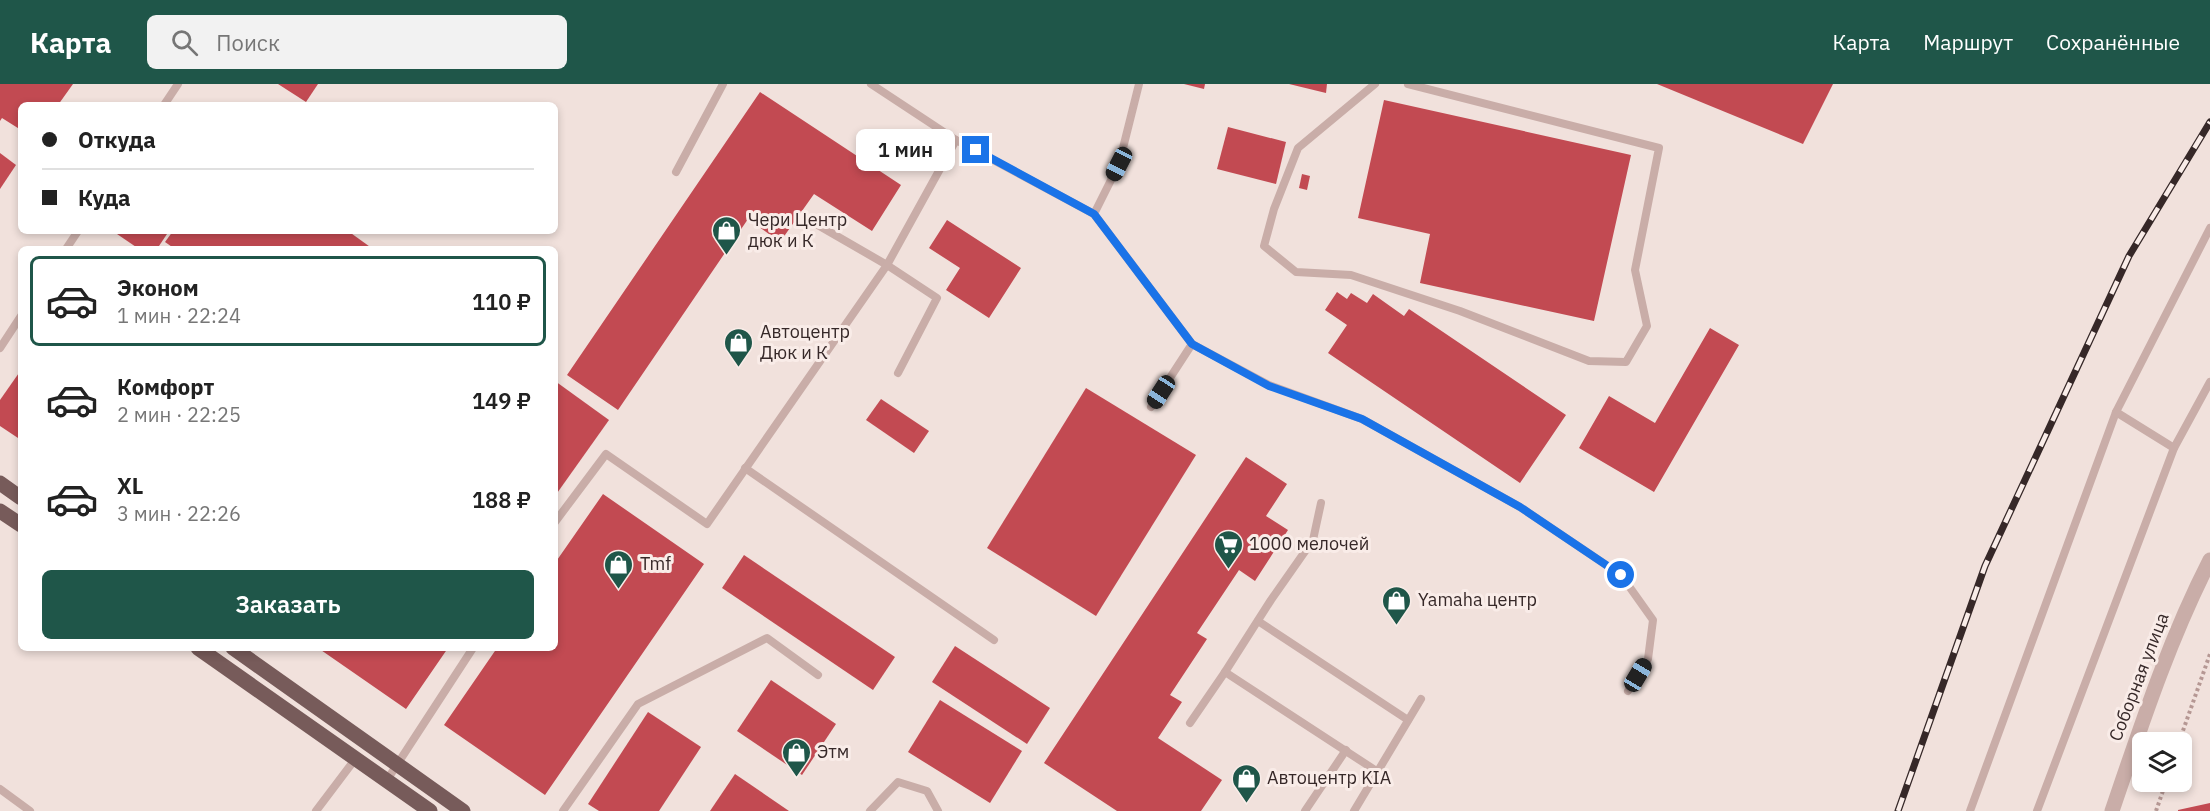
<!DOCTYPE html>
<html lang="ru">
<meta charset="utf-8">
<style>
body{margin:0;font-family:"IBM Plex Sans",sans-serif;background:#f2f2f2;color:#222;height:100vh;display:flex;flex-direction:column;font-size:22px;white-space:nowrap}
*{box-sizing:border-box;margin:0}
p{font-size:20px;color:#767676}
.icon{flex:none;width:33px;height:33px;fill:none;stroke:currentColor;stroke-width:2;stroke-linecap:round;stroke-linejoin:round}
.map{position:relative;flex:1;overflow:hidden}
.sheet{position:absolute;left:18px;top:162px;width:540px;height:405px;display:flex;flex-direction:column;background:#fff;border-radius:9px;box-shadow:0 3px 9px #0003}
.sheet>*{flex:none}
.guide{position:absolute;left:18px;top:18px;width:540px;height:132px;border-radius:9px;box-shadow:0 3px 9px #0003;display:grid;align-content:center;height:132px;padding:0 24px;background:#fff}
.controls{position:absolute;left:2132px;top:648px;display:grid;gap:12px}
.controls a{display:grid;place-items:center;width:60px;height:60px;border-radius:9px;background:#fff;box-shadow:0 3px 9px #0003;font-size:30px}
.end{position:absolute;width:27px;height:27px;margin:-14px;border:8px solid #1a73e8;background:#fff;box-shadow:0 0 0 3px #fff}
.from{border-radius:50%}
.bubble{position:absolute;height:42px;border-radius:9px;background:#fff;box-shadow:0 3px 9px #0003;font-size:20px;font-weight:600;line-height:42px;text-align:center}
.car{position:absolute;width:18px;height:36px;margin:-18px -9px;border-radius:8px;box-shadow:0 0 4px 2px #0007;background:linear-gradient(#222 24%,#8ab4d8 0 40%,#222 0 76%,#8ab4d8 0 86%,#222 0)}
.guide b{display:flex;align-items:center;gap:21px;height:57px;font-size:22px}
.guide b+b{border-top:2px solid #e0e0e0}
.guide i{width:15px;height:15px;background:#222}
ul{padding:10px 0 0;list-style:none}
li{display:flex;align-items:center;gap:18px;height:90px;margin:0 12px 9px;padding:0 12px;border:3px solid transparent;border-radius:9px}
li div{flex:1}
li b{display:block;font-size:22px}
li em{font-style:normal;font-weight:600}
li.active{border-color:#1f5649}
li>.icon{width:54px;height:54px;stroke-width:1.5}
.cta{display:flex;gap:12px;margin-top:auto;padding:12px 24px}
.cta a{flex:1;height:69px;border-radius:9px;background:#1f5649;color:#fff;font-size:24px;font-weight:600;line-height:69px;text-align:center}
header{display:flex;align-items:center;gap:36px;box-sizing:border-box;height:84px;padding:0 30px;background:#1f5649;color:#fff}
header strong{font-size:28px}
nav{display:flex;gap:33px;margin-inline-start:auto;font-size:21px}
.search{width:420px;height:54px;background:#f2f2f2;display:flex;align-items:center;gap:15px;box-sizing:border-box;padding:0 21px;border-radius:9px;color:#767676;font-size:22px}
.map>svg:first-child{display:block}
</style>
<header>
<strong>Карта</strong>
<div class="search"><svg class="icon" aria-label="search" viewBox="0 0 24 24"><circle cx="10" cy="10" r="6"/><path d="M15 15l6 6"/></svg>Поиск</div>
<nav><a>Карта</a><a>Маршрут</a><a>Сохранённые</a></nav>
</header>
<div class="map">
<svg width="2210" height="727" viewBox="0 0 2210 727">
<rect width="100%" height="100%" fill="#f1e1dc"/>
<!-- building -->
<g fill="#c24a52">
<polygon points="0,0 73,0 58,21 21,21 21,46 2,34 0,37"/>
<polygon points="278,0 318,0 306,18"/>
<polygon points="1184,0 1205,0 1204,5"/>
<polygon points="1289,0 1327,0 1326,9"/>
<polygon points="1657,0 1833,0 1803,60"/>
<polygon points="760,8 901,101 872,147 814,110 780,158 748,135 618,326 567,291"/>
<polygon points="1384,16 1631,71 1594,237 1420,199 1430,150 1358,134"/>
<polygon points="1228,43 1286,58 1276,100 1217,85"/>
<polygon points="0,69 16,81 0,105"/>
<polygon points="1302,90 1310,92 1307,106 1299,104"/>
<polygon points="947,136 1021,184 989,234 946,206 960,184 929,164"/>
<polygon points="119,147 169,147 157,165 139,165 117,150"/>
<polygon points="173,147 348,147 373,165 175,165 165,158"/>
<polygon points="1337,208 1347,215 1351,209 1367,219 1373,210 1404,232 1409,225 1566,331 1520,399 1328,269 1347,241 1325,226"/>
<polygon points="1710,244 1739,261 1654,408 1579,364 1609,312 1655,339"/>
<polygon points="21,286 21,356 0,342 0,316"/>
<polygon points="555,297 609,336 555,412"/>
<polygon points="1086,304 1196,371 1096,532 987,464"/>
<polygon points="881,315 929,347 914,369 866,336"/>
<polygon points="1246,373 1287,400 1266,432 1288,446 1255,497 1239,486 1197,549 1207,555 1170,611 1182,618 1158,654 1222,696 1201,727 1117,727 1044,679"/>
<polygon points="603,410 704,480 545,711 444,641 497,564 555,564 555,479"/>
<polygon points="744,471 895,573 873,606 722,504"/>
<polygon points="955,562 1050,624 1027,660 932,598"/>
<polygon points="318,564 392,564 397,567 399,564 448,564 406,625"/>
<polygon points="771,596 836,640 802,691 737,647"/>
<polygon points="940,616 1022,667 990,719 908,668"/>
<polygon points="648,628 701,663 659,727 599,727 588,720"/>
<polygon points="735,690 789,727 710,727"/>
<polygon points="2210,719 2210,727 2178,727 2178,726"/>
</g>
<g fill="none" stroke-linecap="round" stroke-linejoin="round">
<!-- path -->
<g stroke="#b59793" stroke-width="4" stroke-dasharray="3 3" stroke-linecap="butt">
<polyline points="2179,658 2210,570"/>
<polyline points="2156,727 2166,698"/>
</g>
<!-- service -->
<g stroke="#c9ada8" stroke-width="8">
<polyline points="871,0 956,56 1094,130 1192,260 1269,301 1362,335 1520,423 1621,491 1653,536 1648,575 1628,607"/>
<polyline points="1375,0 1298,64 1274,125 1264,162 1296,188 1351,191 1460,227 1589,277 1626,278 1647,242 1635,186 1659,64 1408,0"/>
<polyline points="164,21 178,0"/>
<polyline points="676,88 723,0"/>
<polyline points="1094,130 1119,80 1139,0"/>
<polyline points="816,140 887,181 937,214 898,289"/>
<polyline points="66,165 78,147"/>
<polyline points="0,264 21,232"/>
<polyline points="1151,323 1192,260"/>
<polyline points="2116,328 2174,364"/>
<polyline points="745,384 994,556"/>
<polyline points="555,438 606,370 707,440 887,181 956,56"/>
<polyline points="1258,537 1408,636"/>
<polyline points="1225,588 1271,516 1313,456 1321,419"/>
<polyline points="1190,639 1225,588 1378,688"/>
<polyline points="387,696 473,564"/>
<polyline points="0,705 30,727"/>
<polyline points="316,727 356,674"/>
<polyline points="563,727 638,620 767,554 818,591"/>
<polyline points="870,727 898,698 927,707 938,727"/>
<polyline points="1305,727 1346,666"/>
<polyline points="1354,727 1421,615"/>
<polyline points="1970,727 2116,328 2210,144"/>
<polyline points="2037,727 2174,364 2210,298"/>
</g>
<!-- tertiary -->
<path stroke="#c9ada8" stroke-width="15" d="M 2112,727 C 2141,642 2169,556 2210,476"/>
<!-- primary -->
<g stroke="#775b5a" stroke-width="15">
<polyline points="0,399 21,414"/>
<polyline points="0,427 21,441"/>
<polyline points="198,564 430,727"/>
<polyline points="233,564 463,727"/>
</g>
<defs>
<polyline id="rail" points="1898,727 1985,482 2129,172 2210,38"/>
</defs>
<!-- rail casing -->
<use href="#rail" stroke="#362828" stroke-width="7"/>
<!-- rail -->
<use href="#rail" stroke="#f9ece8" stroke-width="4.5" stroke-dasharray="14" stroke-linecap="butt"/>
</g>
<g fill="none" stroke-linecap="round" stroke-linejoin="round">
<!-- route -->
<polyline stroke="#1a73e8" stroke-width="8" points="976,66 1094,130 1192,260 1269,302 1362,335 1520,423 1621,491"/>
</g>
<!-- icons -->
<defs>
<symbol id="shop-pin" viewBox="-11 -11 22 30"><path d="M0 17L-7.5 6A9.5 9.5 0 1 1 7.5 6Z" fill="#1f5649" stroke="#f9ece8"/><path d="M-5-2.5h2.3a2.7 3.5 0 0 1 5.4 0H5L5.5 6h-11ZM-1.5-2.5h3a1.5 2.3 0 0 0-3 0Z" fill="#fff"/></symbol>
<symbol id="supermarket-pin" viewBox="-11 -11 22 30"><path d="M0 17L-7.5 6A9.5 9.5 0 1 1 7.5 6Z" fill="#1f5649" stroke="#f9ece8"/><path d="M-6-5.5h2.5l.6 2H6L4.5 2H-2.5L-4.4-4H-6ZM-1.5 3.2a1.3 1.3 0 1 0 .1 0ZM3 3.2a1.3 1.3 0 1 0 .1 0Z" fill="#fff"/></symbol>
</defs>
<g fill-rule="evenodd">
<use href="#shop-pin" x="710" y="130" width="33" height="45"/>
<use href="#shop-pin" x="722" y="242" width="33" height="45"/>
<use href="#supermarket-pin" x="1212" y="444" width="33" height="45"/>
<use href="#shop-pin" x="602" y="464" width="33" height="45"/>
<use href="#shop-pin" x="1380" y="500" width="33" height="45"/>
<use href="#shop-pin" x="780" y="652" width="33" height="45"/>
<use href="#shop-pin" x="1230" y="678" width="33" height="45"/>
</g>
<g text-anchor="middle" stroke-width="6" stroke-linejoin="round" paint-order="stroke">
<!-- poi labels -->
<g font-size="18" fill="#362828" stroke="#f9ece8" text-anchor="start">
<text x="748" y="142">Чери Центр<tspan x="748" dy="21">дюк и К</tspan></text>
<text x="760" y="254">Автоцентр<tspan x="760" dy="21">Дюк и К</tspan></text>
<text x="1249" y="466">1000 мелочей</text>
<text x="640" y="486">Tmf</text>
<text x="1418" y="522">Yamaha центр</text>
<text x="817" y="674">Этм</text>
<text x="1267" y="700">Автоцентр KIA</text>
</g>
<!-- street labels -->
<g font-size="18" fill="#362828" stroke="#f9ece8">
<text transform="translate(2139 593) rotate(-69)" y="6">Соборная улица</text>
</g>
</g>
</svg>
<div class="controls">
<a><svg class="icon" aria-label="layers" viewBox="0 0 24 24"><path d="M12 4l9 5-9 5-9-5zM3 14l9 5 9-5"/></svg></a>
</div>
<i class="end from" style="left:1621px;top:491px"></i>
<i class="end" style="left:976px;top:66px"></i>
<div class="bubble" style="left:856px;top:45px;width:99px">1 мин</div>
<i class="car" style="left:1119px;top:80px;rotate:207deg"></i>
<i class="car" style="left:1161px;top:308px;rotate:213deg"></i>
<i class="car" style="left:1638px;top:591px;rotate:31deg"></i>
<div class="guide">
<b><i class="from"></i>Откуда</b>
<b><i></i>Куда</b>
</div>
<section class="sheet">
<ul>
<li class="active"><svg class="icon" aria-label="car" viewBox="0 0 24 24"><path d="M5 17H2v-5l4-1 3-4h7l3 4 3 1v5h-3M9 17h6M6 11h13"/><circle cx="7" cy="17" r="2"/><circle cx="17" cy="17" r="2"/></svg><div><b>Эконом</b><p>1 мин · 22:24</p></div><em>110 ₽</em></li>
<li><svg class="icon" aria-label="car" viewBox="0 0 24 24"><path d="M5 17H2v-5l4-1 3-4h7l3 4 3 1v5h-3M9 17h6M6 11h13"/><circle cx="7" cy="17" r="2"/><circle cx="17" cy="17" r="2"/></svg><div><b>Комфорт</b><p>2 мин · 22:25</p></div><em>149 ₽</em></li>
<li><svg class="icon" aria-label="car" viewBox="0 0 24 24"><path d="M5 17H2v-5l4-1 3-4h7l3 4 3 1v5h-3M9 17h6M6 11h13"/><circle cx="7" cy="17" r="2"/><circle cx="17" cy="17" r="2"/></svg><div><b>XL</b><p>3 мин · 22:26</p></div><em>188 ₽</em></li>
</ul>
<div class="cta"><a>Заказать</a></div>
</section>
</div>
